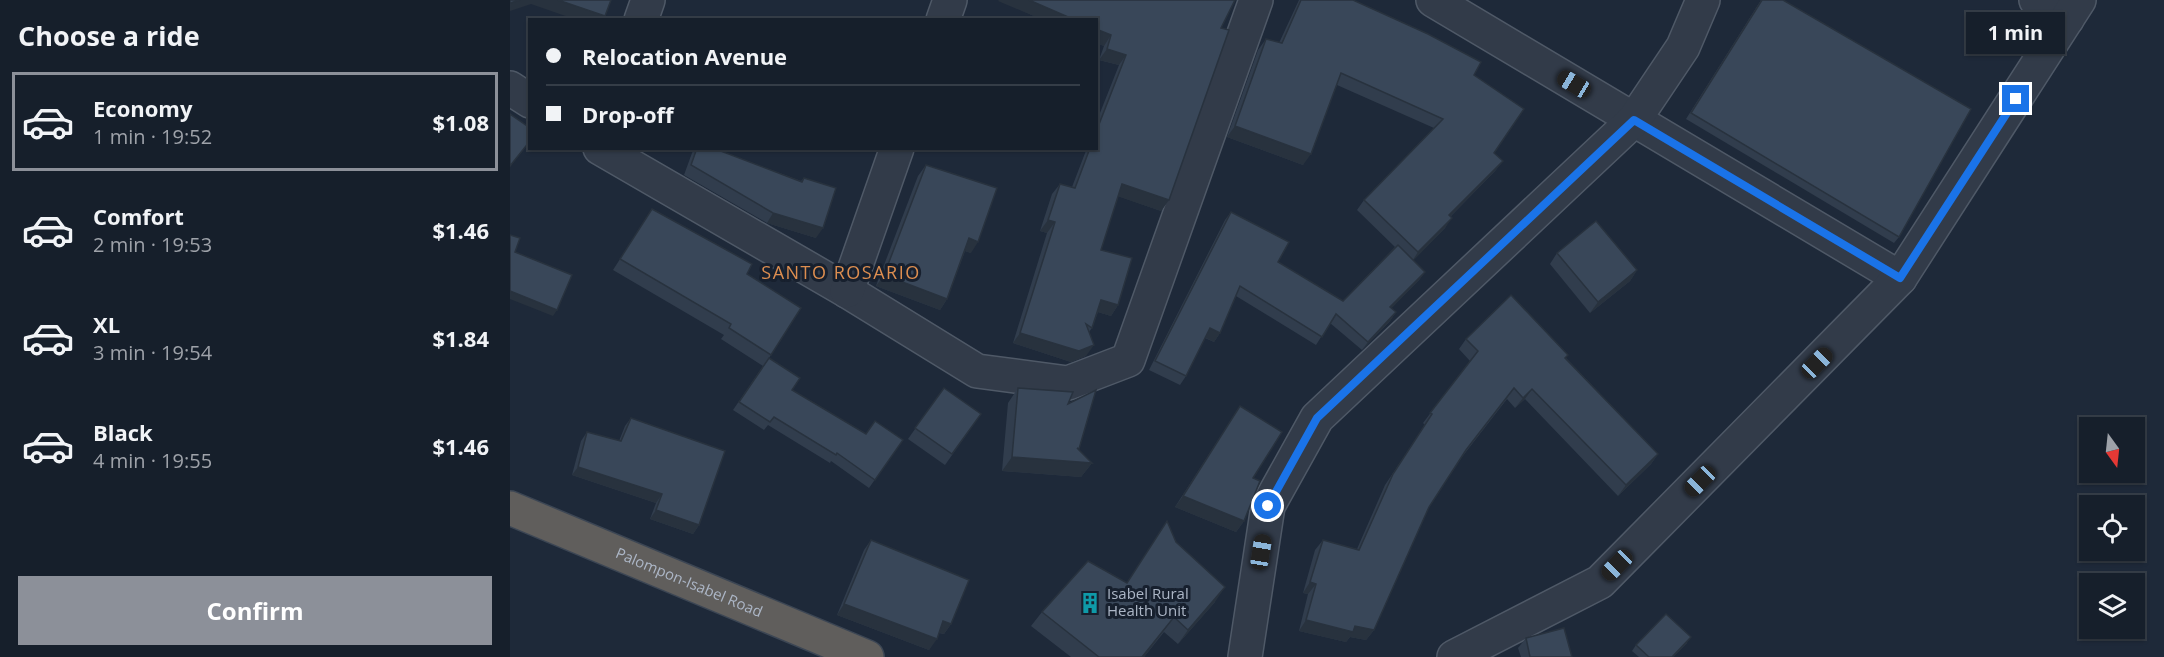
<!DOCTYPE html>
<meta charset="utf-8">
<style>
body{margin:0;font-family:"Open Sans",sans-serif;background:#232c37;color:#f1f3f6;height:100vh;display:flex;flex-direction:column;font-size:22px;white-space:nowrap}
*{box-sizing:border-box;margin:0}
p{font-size:20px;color:#9ea2a9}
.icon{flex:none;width:33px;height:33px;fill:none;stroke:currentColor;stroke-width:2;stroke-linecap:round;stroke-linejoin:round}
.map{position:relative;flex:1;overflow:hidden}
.drawer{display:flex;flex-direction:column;background:#161f2b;width:510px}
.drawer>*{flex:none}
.banner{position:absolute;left:18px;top:18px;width:570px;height:132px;border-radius:0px;box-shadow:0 2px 4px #0004,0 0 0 2px #353d47;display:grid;align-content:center;height:132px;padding:0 18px;background:#161f2b}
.needle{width:39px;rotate:165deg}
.controls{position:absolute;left:1569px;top:417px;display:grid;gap:12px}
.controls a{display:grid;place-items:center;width:66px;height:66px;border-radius:0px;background:#161f2b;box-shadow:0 2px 4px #0004,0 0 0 2px #353d47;font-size:30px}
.end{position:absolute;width:27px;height:27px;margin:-14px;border:8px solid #1a73e8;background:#fff;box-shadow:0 0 0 3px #fff}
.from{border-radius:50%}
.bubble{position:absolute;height:42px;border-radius:0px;background:#161f2b;box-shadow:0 2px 4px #0004,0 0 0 2px #353d47;font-size:20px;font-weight:700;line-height:42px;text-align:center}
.car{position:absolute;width:18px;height:36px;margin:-18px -9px;border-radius:8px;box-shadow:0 0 4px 2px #0007;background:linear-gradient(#222 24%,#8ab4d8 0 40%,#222 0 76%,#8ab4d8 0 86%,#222 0)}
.banner b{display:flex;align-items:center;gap:21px;height:57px;font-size:22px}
.banner b+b{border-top:2px solid #353d47}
.banner i{width:15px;height:15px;background:#f1f3f6}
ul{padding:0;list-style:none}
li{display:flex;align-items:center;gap:18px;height:99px;margin:0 12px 9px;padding:0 6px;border:3px solid transparent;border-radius:0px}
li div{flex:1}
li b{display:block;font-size:22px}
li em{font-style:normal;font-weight:700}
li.current{border-color:#8c9099}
li>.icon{width:54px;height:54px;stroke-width:1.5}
h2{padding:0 18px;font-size:27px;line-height:72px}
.cta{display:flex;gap:12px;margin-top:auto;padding:12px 18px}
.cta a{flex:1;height:69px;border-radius:0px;background:#8c9099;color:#fff;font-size:24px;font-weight:700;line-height:69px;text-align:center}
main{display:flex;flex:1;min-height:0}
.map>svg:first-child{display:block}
</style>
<main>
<section class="drawer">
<h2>Choose a ride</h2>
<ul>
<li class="current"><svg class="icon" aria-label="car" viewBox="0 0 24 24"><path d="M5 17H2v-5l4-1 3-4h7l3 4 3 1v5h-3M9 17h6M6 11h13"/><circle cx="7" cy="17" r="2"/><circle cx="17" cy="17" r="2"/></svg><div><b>Economy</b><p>1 min · 19:52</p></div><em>$1.08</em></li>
<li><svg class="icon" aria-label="car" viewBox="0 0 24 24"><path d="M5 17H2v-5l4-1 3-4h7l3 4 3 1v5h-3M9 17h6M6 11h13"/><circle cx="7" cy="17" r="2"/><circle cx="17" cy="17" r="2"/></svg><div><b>Comfort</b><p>2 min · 19:53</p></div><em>$1.46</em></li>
<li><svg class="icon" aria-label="car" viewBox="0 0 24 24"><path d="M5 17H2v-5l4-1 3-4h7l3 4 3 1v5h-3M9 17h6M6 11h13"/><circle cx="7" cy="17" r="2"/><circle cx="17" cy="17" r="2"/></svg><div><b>XL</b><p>3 min · 19:54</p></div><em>$1.84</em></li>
<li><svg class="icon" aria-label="car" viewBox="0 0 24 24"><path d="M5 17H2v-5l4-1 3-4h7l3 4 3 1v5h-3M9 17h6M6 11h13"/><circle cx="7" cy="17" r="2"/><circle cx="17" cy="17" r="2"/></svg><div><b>Black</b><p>4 min · 19:55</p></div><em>$1.46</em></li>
</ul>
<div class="cta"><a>Confirm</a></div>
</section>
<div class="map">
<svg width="1654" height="657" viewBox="0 0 1654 657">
<rect width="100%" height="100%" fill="#1e2939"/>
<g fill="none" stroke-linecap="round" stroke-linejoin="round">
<defs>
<g id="minor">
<polyline points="923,0 1390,278"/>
<polyline points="1526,0 1557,19"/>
<polyline points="131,20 138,0"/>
<polyline points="433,20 440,0"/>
<polyline points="0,88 20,101"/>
<polyline points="90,148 337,291 467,371 558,383 618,360 746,0"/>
<polyline points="337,291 387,148"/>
<polyline points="735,657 758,506 807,418 1124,120 1173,47 1193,0"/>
<polyline points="944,657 1090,582 1390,278 1569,0"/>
</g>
<g id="trunk">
<path id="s1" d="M 0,508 L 357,657"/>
</g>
</defs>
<!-- minor casing -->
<use href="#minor" stroke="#4f5967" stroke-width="36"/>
<!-- trunk casing -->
<use href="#trunk" stroke="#3c4654" stroke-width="36"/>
<!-- minor -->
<use href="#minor" stroke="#323b49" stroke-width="33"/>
<!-- trunk -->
<use href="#trunk" stroke="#605e5c" stroke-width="33"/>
</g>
<!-- wall -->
<g fill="#313d4d">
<polygon points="489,0 725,0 711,28 659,200 651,211 608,196 591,250 608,305 601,316 588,312 582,328 579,332 576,356 561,362 503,343 537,233 530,231 542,194 550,184 562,187 577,148 586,148 586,123 609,65 589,60 594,46 586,43 586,20 533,20"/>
<polygon points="789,0 843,0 964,75 984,153 993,161 985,171 941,216 935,228 903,260 915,272 909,280 881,308 886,312 880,321 852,350 820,323 806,345 726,296 710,333 704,342 695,338 676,376 670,385 639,370 715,220 721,212 768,262 833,301 885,247 847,210 854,200 924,128 827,85 793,165 717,137 748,50 756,39 769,43"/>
<polygon points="1251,0 1389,237 1384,243 1176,119"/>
<polygon points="185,148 203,148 291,181 294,178 306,238 257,223 174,175 182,153"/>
<polygon points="416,165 461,253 455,251 437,299 430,310 366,286 408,176"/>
<polygon points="142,209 237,274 291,308 259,358 282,390 356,434 393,440 359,488 321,461 320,463 258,425 254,430 223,410 253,366 211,339 214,335 103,270"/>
<polygon points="1047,253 1127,270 1120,281 1080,313 1040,264"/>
<polygon points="956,339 1056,358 1148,454 1141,464 1108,496 1015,399 1005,408 997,399 952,457 919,507 864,630 856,640 840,637 836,642 789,631 798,594 793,593 805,550 813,540 847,549 875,485 915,425 913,423 960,361 949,349"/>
<polygon points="434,388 471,414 435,465 398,439"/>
<polygon points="508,388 558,404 569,450 582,463 571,477 492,471 498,403"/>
<polygon points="730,406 734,521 726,532 665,507"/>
<polygon points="121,418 189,525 183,534 140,519 146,503 62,475 71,441 77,432 109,441 115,426"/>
<polygon points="657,521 666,542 705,602 668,644 654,632 634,657 561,657 521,626 532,612 617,583"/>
<polygon points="361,540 441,624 434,634 429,633 419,650 327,615 354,550"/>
<polygon points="1016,638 1062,657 1011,657 1008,648"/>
<polygon points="1177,643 1163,657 1129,657 1122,651 1126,645"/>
</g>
<!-- shaded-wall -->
<g fill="#28323e">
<polygon points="10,0 48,0 95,16 93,20 67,20 21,4 0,11 0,3"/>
<polygon points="489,0 519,0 565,20 533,20 488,1"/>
<polygon points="586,29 601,35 594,46 586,43"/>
<polygon points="597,49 616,55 609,65 589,60"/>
<polygon points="725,126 801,154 793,165 717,137"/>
<polygon points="993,161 985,171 932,225 939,215"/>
<polygon points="612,184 659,200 651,211 604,195"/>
<polygon points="263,213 313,228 306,238 257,223"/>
<polygon points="942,218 935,228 901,263 908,252"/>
<polygon points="538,220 545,222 537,233 530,231"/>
<polygon points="459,238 468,242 461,253 452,250"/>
<polygon points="1127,270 1120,281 1080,313 1088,302"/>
<polygon points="915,272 909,280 874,316 880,307"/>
<polygon points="374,275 437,299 430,310 366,286"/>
<polygon points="0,291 47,310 43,316 0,299"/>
<polygon points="591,300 608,305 601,316 584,311"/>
<polygon points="886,312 880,321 852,350 858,342"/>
<polygon points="700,328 710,333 704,342 694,337"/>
<polygon points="510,333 584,345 576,356 561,362 503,343"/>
<polygon points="1022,389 1015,399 1005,408 1013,398"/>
<polygon points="569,449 561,461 582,463 571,477 492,471 502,457"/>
<polygon points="1148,454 1141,464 1108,496 1116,485"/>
<polygon points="68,467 152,494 146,503 62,475"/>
<polygon points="673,496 734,521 726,532 665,507"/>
<polygon points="146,510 189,525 183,534 140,519"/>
<polygon points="800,582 806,584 798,594 793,593"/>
<polygon points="715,587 705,602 668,644 678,630"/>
<polygon points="334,604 427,639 419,650 327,615"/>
<polygon points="664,617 634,657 632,657"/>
<polygon points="796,620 845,626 864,630 856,640 840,637 836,642 789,631"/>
<polygon points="433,621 441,624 434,634 426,632"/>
<polygon points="1181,637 1177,643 1163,657 1162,657"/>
</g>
<!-- building -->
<g fill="#394759" stroke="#28323e" stroke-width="1.5">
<polygon points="0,0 10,0 0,3"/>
<polygon points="48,0 101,0 95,16"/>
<polygon points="519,0 725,0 711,28 719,30 659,200 612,184 591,250 622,258 608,305 591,300 582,328 576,324 584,345 569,351 510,333 545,222 538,220 550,184 565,188 580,148 586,148 586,132 616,55 597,49 601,35 586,29 586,20 565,20"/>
<polygon points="791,0 843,0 918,34 971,62 964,75 1014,109 984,153 993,161 939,215 942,218 908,252 854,200 933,119 831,73 801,154 725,126 756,39 772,43"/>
<polygon points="1252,0 1273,0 1461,109 1389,237 1181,113"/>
<polygon points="0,114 20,128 20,141 0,166"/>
<polygon points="187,148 203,148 292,182 294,178 326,188 313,228 263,213 181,165"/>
<polygon points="416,165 487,188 468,242 459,238 437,299 374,275"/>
<polygon points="142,209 242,264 237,274 291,308 261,355 219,328 221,324 110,259"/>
<polygon points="721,212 779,242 768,262 833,301 888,245 915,272 880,307 886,312 858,342 826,314 812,337 730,286 710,333 700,328 676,376 645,361"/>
<polygon points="1086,221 1127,270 1088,302 1047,253"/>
<polygon points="0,235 10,238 5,252 62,275 47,310 0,291"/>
<polygon points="1001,295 1058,355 1055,358 1148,454 1116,485 1022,389 1013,398 1004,388 956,450 919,507 864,630 845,626 843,632 796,620 806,584 800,582 813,540 849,550 883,474 922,414 920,413 968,351 956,339"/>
<polygon points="259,358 290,378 282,390 356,434 365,421 393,440 365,480 327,453 326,455 264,417 260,422 229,402"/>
<polygon points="434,388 471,414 442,454 405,428"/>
<polygon points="508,388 563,392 558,404 586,390 569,449 567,448 582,463 502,457"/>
<polygon points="730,406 772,432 743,478 750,481 734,521 673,496"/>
<polygon points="121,418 215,451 189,525 146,510 152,494 68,467 77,432 111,441"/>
<polygon points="657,521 666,542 715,587 678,630 664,617 632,657 589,657 532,612 578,561 617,583"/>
<polygon points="361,540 459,580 441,624 433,621 427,639 334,604"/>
<polygon points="1156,614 1181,637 1162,657 1139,657 1126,645"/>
<polygon points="1054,628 1062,657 1020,657 1016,638"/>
</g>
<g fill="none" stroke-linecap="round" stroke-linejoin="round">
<!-- route -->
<polyline stroke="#1a73e8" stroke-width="8" points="758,506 807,418 1124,120 1390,278 1506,99"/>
</g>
<!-- icons -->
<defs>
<symbol id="building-bare" viewBox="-9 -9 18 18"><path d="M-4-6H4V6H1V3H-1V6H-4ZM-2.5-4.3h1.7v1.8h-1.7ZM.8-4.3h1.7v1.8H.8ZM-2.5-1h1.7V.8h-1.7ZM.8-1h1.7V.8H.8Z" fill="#0f9aa8" stroke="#17202e" stroke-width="2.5" paint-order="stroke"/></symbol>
</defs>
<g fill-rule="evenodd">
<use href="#building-bare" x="565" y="588" width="30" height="30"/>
</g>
<g text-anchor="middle" stroke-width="6" stroke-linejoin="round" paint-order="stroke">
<!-- street labels -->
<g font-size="15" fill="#acb6c6" stroke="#17202e">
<text dy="5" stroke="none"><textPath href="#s1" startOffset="194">Palompon-Isabel Road</textPath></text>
</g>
<!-- poi labels -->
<g font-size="15" fill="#acb6c6" stroke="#17202e" text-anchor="start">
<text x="597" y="599">Isabel Rural<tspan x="597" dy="17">Health Unit</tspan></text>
</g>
<!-- quarter labels -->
<g font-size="18" letter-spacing="1.5" fill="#dd8e50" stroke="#17202e">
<text x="331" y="279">SANTO ROSARIO</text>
</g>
</g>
</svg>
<div class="controls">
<a><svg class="needle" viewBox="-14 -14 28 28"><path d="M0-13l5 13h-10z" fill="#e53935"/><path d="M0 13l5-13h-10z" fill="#9ea2a9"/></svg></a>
<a><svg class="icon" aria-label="locate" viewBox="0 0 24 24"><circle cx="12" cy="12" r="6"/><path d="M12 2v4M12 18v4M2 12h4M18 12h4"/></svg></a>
<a><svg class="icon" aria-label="layers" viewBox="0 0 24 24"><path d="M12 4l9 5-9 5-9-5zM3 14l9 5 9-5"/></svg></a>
</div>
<i class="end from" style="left:758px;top:506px"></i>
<i class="end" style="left:1506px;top:99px"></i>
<div class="bubble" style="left:1456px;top:12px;width:99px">1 min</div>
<i class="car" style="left:1064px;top:84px;rotate:301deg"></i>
<i class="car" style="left:1307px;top:363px;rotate:45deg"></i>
<i class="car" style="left:1190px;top:481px;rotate:225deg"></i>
<i class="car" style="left:751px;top:552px;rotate:9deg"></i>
<i class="car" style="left:1107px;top:565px;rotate:225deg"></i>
<div class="banner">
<b><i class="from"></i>Relocation Avenue</b>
<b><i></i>Drop-off</b>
</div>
</div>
</main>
